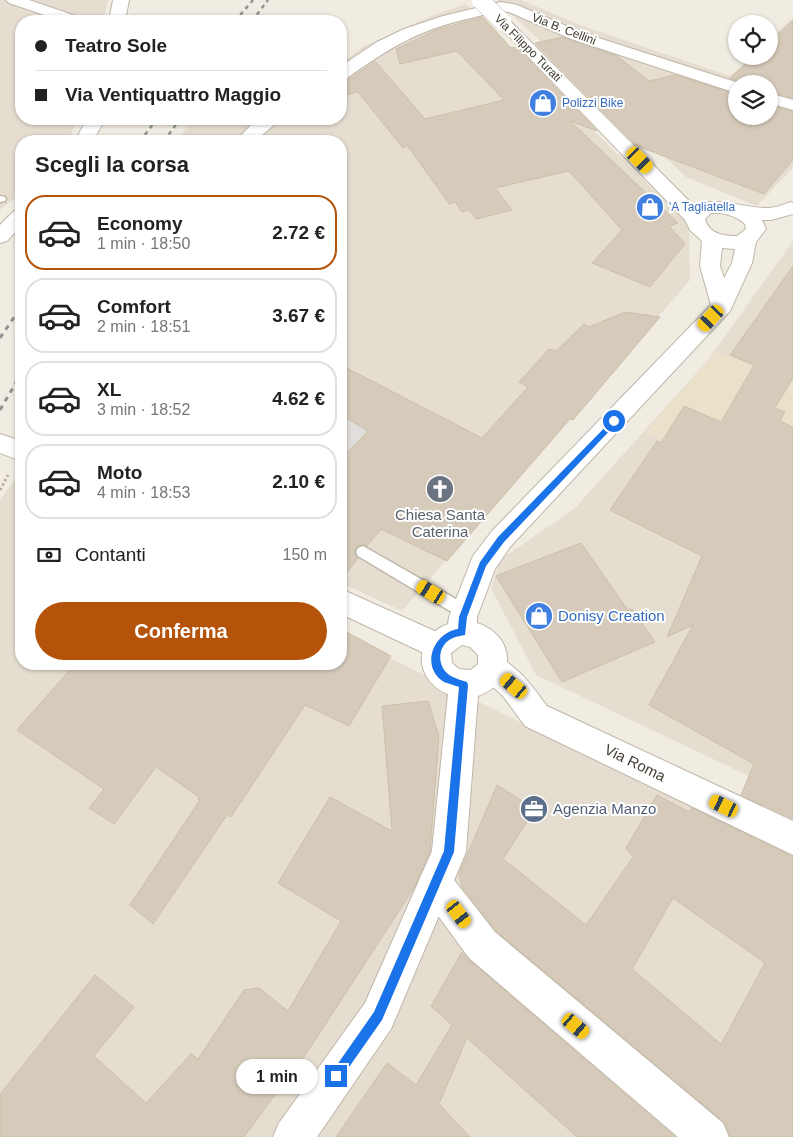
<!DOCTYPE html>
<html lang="it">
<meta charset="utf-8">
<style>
body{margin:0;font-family:Helvetica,sans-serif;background:#f2f2f2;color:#222;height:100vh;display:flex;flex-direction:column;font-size:19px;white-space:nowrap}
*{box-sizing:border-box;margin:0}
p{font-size:16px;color:#767676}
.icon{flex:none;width:28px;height:28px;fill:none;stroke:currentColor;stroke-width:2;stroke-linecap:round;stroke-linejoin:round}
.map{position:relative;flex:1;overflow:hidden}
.details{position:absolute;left:15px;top:135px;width:332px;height:535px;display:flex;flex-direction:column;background:#fff;border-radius:20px;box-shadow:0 1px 4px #0004}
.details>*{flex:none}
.hud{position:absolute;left:15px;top:15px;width:332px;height:110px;border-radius:20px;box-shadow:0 1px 4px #0004;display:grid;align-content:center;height:110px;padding:0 20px;background:#fff}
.buttons{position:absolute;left:728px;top:15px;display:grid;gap:10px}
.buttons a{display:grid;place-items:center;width:50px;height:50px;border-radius:50%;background:#fff;box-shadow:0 1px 4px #0004;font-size:25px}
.end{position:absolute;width:22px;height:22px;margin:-11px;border:6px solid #1a73e8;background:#fff;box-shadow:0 0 0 2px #fff}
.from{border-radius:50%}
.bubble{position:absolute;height:35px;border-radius:18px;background:#fff;box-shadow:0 1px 4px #0004;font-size:16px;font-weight:800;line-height:35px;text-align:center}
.car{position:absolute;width:15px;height:30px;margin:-15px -8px;border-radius:6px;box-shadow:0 0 4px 1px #0007;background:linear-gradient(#f5c518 24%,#345 0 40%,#f5c518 0 76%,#345 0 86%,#f5c518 0)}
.hud b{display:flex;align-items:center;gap:18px;height:48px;font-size:19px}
.hud b+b{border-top:1px solid #e0e0e0}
.hud i{width:12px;height:12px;background:#222}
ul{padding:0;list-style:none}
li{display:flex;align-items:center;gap:15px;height:75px;margin:0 10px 8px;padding:0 10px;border:2px solid #e0e0e0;border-radius:20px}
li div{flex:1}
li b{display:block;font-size:19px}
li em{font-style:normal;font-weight:800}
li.current{border-color:#b45309}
li>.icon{width:45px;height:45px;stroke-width:1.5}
h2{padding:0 20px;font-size:22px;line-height:60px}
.pay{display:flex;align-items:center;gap:12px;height:55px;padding:0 20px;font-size:19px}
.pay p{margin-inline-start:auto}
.action{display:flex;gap:10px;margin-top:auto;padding:10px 20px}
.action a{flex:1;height:58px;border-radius:30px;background:#b45309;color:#fff;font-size:20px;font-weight:800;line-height:58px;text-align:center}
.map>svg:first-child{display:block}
</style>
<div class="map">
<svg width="793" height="1137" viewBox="0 0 793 1137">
<rect width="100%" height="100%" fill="#f1ece2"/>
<!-- residential -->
<g fill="#e5ded0" fill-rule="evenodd">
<polygon points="0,0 108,0 103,21 21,21 21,119 76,119 71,135 66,141 21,141 21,193 0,210"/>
<path d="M 496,0 L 521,0 L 580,25 L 730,76 L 752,56 L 769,56 L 769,40 L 793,18 L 793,168 L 757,206 L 686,177 ZM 736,84 L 769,84 L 769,116 L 736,116 Z"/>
<polygon points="466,4 689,225 690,280 402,611 341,583 341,141 176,141 193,119 341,119 341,57 348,58 364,46 434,15"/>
<polygon points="793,241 793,797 536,675 491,588 501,559 574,509 708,360"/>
<polygon points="20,473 21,664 341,664 341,634 793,856 793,1137 0,1137 0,500"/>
</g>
<!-- education -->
<polygon fill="#ebe1cb" points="717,351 793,383 793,503 646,432"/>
<!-- parking -->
<polygon fill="#e1dedb" points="341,409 344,417 367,431 341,458"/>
<!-- building -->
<g fill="#d6caba" stroke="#cdbfab" fill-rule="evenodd">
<polygon points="483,17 511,48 517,47 597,131 570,121 678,223 669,226 685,244 650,287 592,263 622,230 569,171 495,188 512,210 476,219 469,210 462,212 455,202 449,204 407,145 403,148 358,92 341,96 341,81 348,80 374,62 376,62 425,119 504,100 457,51 400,64 396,49 436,30"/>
<polygon points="793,20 793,98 769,91 769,84 744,84 730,78 755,56 769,56 769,43"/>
<polygon points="563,37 617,56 649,81 675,75 736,94 736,116 769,116 769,105 793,112 793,160 764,194 637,146 535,43"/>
<polygon points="793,266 793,378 775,408 785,412 780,421 793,427 793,819 741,795 754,764 649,705 693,625 667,637 702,556 610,510 657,441 661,443 684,406 721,422 754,365 730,355"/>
<polygon points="625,312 660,317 573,420 570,419 447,561 381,529 367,546 362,544 356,547 354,553 358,558 341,580 341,459 368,431 341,415 341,365 482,438 528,387 519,382 549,349 556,351 584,324 589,327"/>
<polygon points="581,543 628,610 632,609 655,642 562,682 496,576"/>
<polygon points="341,629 391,656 349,726 305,705 231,817 227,815 153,924 130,905 200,800 198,799 199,797 156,767 114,824 89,808 104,789 17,730 75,664 341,664"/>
<polygon points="428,701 439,736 430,851 414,888 280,1094 277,1092 244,1137 0,1137 0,1094 95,975 134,1007 94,1056 146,1103 191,1054 198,1059 244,990 259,988 288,1011 341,921 278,883 330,797 392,831 382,706"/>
<path d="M 497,785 L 535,809 L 503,859 L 586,925 L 633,857 L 626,848 L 657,795 L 689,812 L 692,808 L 793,857 L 793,1137 L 731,1137 L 724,1122 L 496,931 L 462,887 L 459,874 ZM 673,898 L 765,963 L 721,1044 L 632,969 Z"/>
<polygon points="462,952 468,959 675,1137 577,1137 467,1038 439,1104 470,1137 336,1137 387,1063 416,1085 452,1025 431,1006"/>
</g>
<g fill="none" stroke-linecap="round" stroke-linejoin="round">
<defs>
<g id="service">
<polygon points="0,196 5,197 6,199 5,201 0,202"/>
<polygon points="363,546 470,607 473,612 470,617 465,619 460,617 358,556 356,552 358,548"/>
</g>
<g id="minor">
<polygon points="6,0 29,0 82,18 85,21 62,21 9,3"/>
<path d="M 501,2 L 517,5 L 583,33 L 742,84 L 736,84 L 736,92 L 730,91 L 571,39 L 509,12 C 496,11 484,15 471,18 C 418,30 391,47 347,78 L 341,79 L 341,66 L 377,42 L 404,29 L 443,16 Z"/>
<polygon points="769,93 793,100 793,110 769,103"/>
<polygon points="260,119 281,119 255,141 236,141 251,125"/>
<polygon points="0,434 21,441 21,461 0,453"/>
<polygon points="341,589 448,637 453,646 448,655 438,659 428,655 341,614"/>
<path d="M 493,655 C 517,664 532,686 547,706 L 793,821 L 793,855 L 525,726 L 503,696 L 483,678 L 478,668 L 483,658 Z"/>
<polygon points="435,866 447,871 495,932 723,1123 729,1137 678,1137 469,958 423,895 418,883 423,871"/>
</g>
<g id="tertiary">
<polygon points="113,0 129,0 125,21 109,21"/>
<path d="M 503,17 L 508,19 L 695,207 C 713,195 746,209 768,208 C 776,208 784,204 791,202 L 793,203 L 793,214 L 771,220 L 762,220 L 766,229 L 756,242 L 752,263 L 730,311 L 510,547 L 495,569 L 477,617 L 477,623 C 517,636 517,682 478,696 L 466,852 L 391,1029 L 317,1137 L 273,1137 L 279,1123 L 365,1003 L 432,851 L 448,694 C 413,680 413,637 448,624 L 449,617 L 473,556 L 492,531 L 711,305 L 700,266 L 702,241 L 690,230 L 685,220 L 498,25 L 495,22 L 498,19 ZM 711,213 C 723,212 736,216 745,224 L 746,229 L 737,236 C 724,236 709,234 705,219 ZM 722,248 L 735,249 L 732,263 L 724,278 L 720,266 ZM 462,645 L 470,647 L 478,655 L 478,664 L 471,670 L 459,669 L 452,663 L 451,653 Z"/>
<polygon points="87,119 105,119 93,141 75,141"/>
<polygon points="21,209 21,226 7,241 0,243 0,225 14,211"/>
</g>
</defs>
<!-- service casing -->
<use href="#service" stroke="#bfb6a8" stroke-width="3"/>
<!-- minor casing -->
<use href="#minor" stroke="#bfb6a8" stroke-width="2"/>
<!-- tertiary casing -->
<use href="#tertiary" stroke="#bfb6a8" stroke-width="2"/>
<!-- path -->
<polyline stroke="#beaf96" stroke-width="3" stroke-dasharray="2.5 2.5" stroke-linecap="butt" points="0,490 8,475"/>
<!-- service -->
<use href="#service" fill="#fff" fill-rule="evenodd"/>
<!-- minor -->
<use href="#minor" fill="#fff" fill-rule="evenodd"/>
<!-- tertiary -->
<use href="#tertiary" fill="#fff" fill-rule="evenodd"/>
<!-- rail-far1 -->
<g stroke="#929292" stroke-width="2.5" stroke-dasharray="4 4" stroke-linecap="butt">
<polyline points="235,21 253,0"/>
<polyline points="252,21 268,0"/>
<polyline points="140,141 157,119"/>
<polyline points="164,141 180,119"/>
</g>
<!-- rail -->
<g stroke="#929292" stroke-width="3" stroke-dasharray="5 5" stroke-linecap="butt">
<polyline points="0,338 21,307"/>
<polyline points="0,410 21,374"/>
</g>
<defs>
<polyline id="tertiary-bridge" points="480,0 503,22"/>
</defs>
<!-- tertiary-bridge casing -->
<use href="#tertiary-bridge" stroke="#bfb6a8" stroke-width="18" stroke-linecap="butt"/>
<!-- tertiary-bridge -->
<use href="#tertiary-bridge" stroke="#fff" stroke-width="17"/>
</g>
<!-- route -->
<path fill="#1a73e8" d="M 614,418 L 617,419 L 617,423 L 504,542 L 486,566 L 467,617 L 465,635 C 461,636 457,636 453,638 C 438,644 436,664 448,674 C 453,678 461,680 467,682 L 468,685 L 454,852 L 382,1020 L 340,1080 L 336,1082 L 332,1080 L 330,1076 L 332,1072 L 374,1012 L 444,851 L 459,687 C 454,685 449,684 444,682 C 420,667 433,633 458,629 L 459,617 L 480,562 L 498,537 Z"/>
<!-- icons -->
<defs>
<symbol id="shop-disc" viewBox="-11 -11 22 22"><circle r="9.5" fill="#3f7fe0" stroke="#fff"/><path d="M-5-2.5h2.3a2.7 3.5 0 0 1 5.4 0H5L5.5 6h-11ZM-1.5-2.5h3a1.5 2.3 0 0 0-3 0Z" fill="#fff"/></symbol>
<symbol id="church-disc" viewBox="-11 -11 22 22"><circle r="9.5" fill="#6b7280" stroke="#fff"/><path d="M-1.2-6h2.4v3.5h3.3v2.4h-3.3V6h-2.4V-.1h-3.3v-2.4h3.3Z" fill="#fff"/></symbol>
<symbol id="office-disc" viewBox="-11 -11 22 22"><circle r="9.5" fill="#5c6f8a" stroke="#fff"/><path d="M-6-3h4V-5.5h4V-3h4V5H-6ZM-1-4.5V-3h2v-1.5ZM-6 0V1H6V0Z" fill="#fff"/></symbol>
</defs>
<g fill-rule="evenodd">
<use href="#shop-disc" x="527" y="87" width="32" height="32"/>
<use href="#shop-disc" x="634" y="191" width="32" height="32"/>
<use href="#church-disc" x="424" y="473" width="32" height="32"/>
<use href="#shop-disc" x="523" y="600" width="32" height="32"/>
<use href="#office-disc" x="518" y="793" width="32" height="32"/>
</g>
<g text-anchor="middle" stroke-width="4" stroke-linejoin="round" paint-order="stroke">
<!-- far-street labels -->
<g font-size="12" fill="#423c32" stroke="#fff">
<text transform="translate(564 29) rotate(21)" y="4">Via B. Cellini</text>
<text transform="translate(528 48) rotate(45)" y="4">Via Filippo Turati</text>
</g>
<!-- far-shop labels -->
<g font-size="12" fill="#366cbe" stroke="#fff" text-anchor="start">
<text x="562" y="107">Polizzi Bike</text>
<text x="669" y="211">'A Tagliatella</text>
</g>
<!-- worship labels -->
<g font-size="15" fill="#5b616d" stroke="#fff">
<text x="440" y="520">Chiesa Santa<tspan x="440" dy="17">Caterina</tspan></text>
</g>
<!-- shop labels -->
<g font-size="15" fill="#366cbe" stroke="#fff" text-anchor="start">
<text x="558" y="621">Donisy Creation</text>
</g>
<!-- street labels -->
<g font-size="15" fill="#423c32" stroke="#fff">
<text transform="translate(635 763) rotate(26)" y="5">Via Roma</text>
</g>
<!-- service labels -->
<g font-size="15" fill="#4e5e75" stroke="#fff" text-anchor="start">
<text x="553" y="814">Agenzia Manzo</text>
</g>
</g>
</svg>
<div class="buttons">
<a><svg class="icon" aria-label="locate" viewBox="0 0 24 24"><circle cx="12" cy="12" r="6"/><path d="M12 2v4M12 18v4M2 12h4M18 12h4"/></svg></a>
<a><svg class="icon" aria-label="layers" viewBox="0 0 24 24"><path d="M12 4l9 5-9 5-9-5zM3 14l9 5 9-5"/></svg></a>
</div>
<i class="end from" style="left:614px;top:421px"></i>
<i class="end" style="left:336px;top:1076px"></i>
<div class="bubble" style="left:236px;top:1059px;width:82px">1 min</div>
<i class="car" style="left:640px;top:160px;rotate:136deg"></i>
<i class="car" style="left:711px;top:318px;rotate:223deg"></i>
<i class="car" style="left:431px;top:592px;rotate:301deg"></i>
<i class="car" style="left:514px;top:686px;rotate:310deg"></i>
<i class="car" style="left:724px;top:806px;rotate:296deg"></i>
<i class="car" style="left:459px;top:914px;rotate:143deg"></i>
<i class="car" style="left:576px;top:1026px;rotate:130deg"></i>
<div class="hud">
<b><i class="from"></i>Teatro Sole</b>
<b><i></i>Via Ventiquattro Maggio</b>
</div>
<section class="details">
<h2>Scegli la corsa</h2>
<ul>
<li class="current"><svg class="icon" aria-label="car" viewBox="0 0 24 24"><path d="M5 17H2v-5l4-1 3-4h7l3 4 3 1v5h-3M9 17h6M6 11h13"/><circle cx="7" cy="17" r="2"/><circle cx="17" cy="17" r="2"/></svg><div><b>Economy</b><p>1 min · 18:50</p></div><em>2.72 €</em></li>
<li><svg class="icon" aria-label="car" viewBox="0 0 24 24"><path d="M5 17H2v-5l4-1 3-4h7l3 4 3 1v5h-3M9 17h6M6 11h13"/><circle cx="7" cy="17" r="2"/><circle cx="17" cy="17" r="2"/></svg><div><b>Comfort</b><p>2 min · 18:51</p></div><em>3.67 €</em></li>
<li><svg class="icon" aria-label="car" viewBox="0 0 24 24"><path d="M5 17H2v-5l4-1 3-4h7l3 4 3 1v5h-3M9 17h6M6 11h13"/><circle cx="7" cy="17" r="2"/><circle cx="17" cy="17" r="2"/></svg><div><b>XL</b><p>3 min · 18:52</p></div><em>4.62 €</em></li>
<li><svg class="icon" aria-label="car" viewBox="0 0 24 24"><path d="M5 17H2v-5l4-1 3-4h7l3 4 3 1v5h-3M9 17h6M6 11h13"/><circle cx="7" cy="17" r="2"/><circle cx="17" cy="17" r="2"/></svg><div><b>Moto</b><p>4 min · 18:53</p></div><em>2.10 €</em></li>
</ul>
<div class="pay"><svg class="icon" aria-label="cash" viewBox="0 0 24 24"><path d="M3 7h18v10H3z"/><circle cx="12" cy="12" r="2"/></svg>Contanti<p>150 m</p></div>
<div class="action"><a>Conferma</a></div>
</section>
</div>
